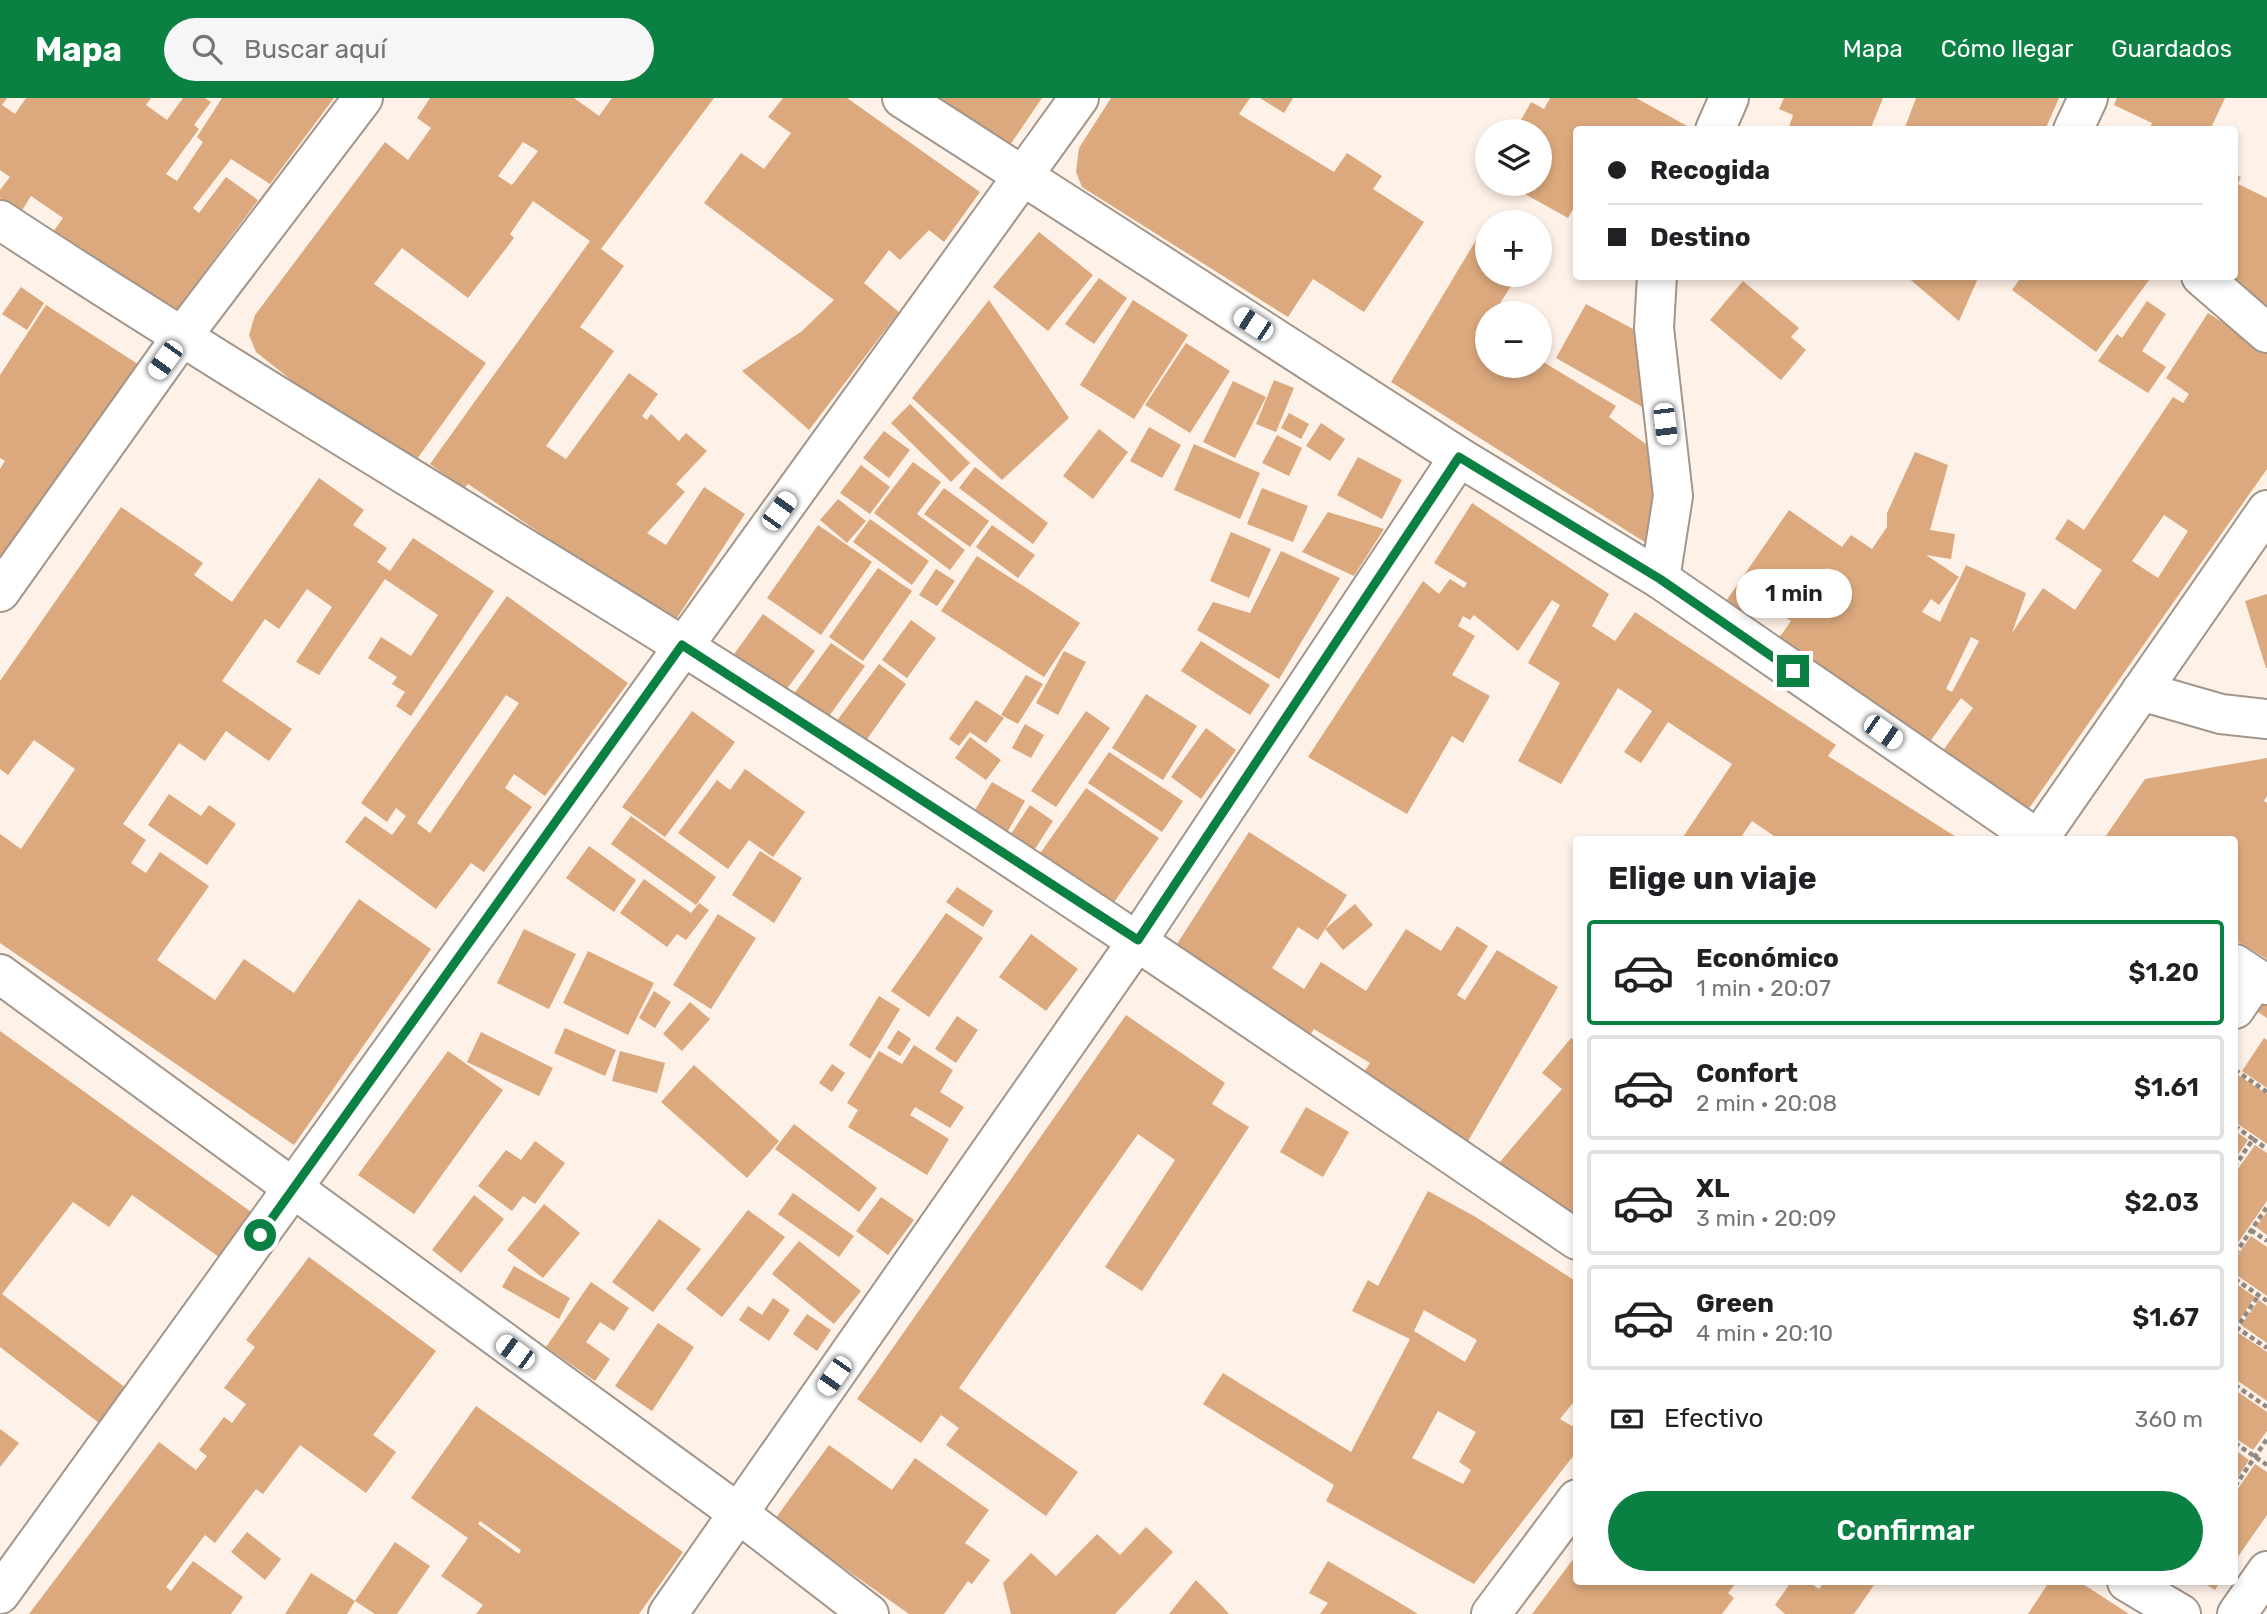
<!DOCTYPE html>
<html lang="es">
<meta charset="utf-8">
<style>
body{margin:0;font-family:Rubik,sans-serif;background:#f6f6f6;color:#202124;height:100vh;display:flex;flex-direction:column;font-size:26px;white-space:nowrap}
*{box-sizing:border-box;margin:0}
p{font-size:23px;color:#757577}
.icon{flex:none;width:38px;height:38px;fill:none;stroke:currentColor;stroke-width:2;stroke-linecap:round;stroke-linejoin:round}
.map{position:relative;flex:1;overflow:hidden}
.panel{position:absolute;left:1573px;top:738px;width:665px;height:749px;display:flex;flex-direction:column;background:#fff;border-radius:7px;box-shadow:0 4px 10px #0003}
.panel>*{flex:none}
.banner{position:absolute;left:1573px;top:28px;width:665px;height:154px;border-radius:7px;box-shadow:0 4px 10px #0003;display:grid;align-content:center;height:154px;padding:0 35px;background:#fff}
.tools{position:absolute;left:1475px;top:21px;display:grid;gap:14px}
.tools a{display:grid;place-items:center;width:77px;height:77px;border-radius:50%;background:#fff;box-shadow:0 4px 10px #0003;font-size:35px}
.end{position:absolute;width:32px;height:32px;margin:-16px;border:9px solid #0b8043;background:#fff;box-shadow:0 0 0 4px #fff}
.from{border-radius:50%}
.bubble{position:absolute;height:49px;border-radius:24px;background:#fff;box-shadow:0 4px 10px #0003;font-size:23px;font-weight:600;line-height:49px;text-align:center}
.car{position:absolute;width:21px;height:42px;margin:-21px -10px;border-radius:9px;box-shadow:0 0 5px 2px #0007;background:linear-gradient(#fff 24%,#345 0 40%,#fff 0 76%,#345 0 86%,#fff 0)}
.banner b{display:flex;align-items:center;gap:24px;height:66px;font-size:26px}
.banner b+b{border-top:2px solid #e0e0e0}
.banner i{width:18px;height:18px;background:#202124}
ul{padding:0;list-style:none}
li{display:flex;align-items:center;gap:21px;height:105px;margin:0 14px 10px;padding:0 21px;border:4px solid #e0e0e0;border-radius:7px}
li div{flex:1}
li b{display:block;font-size:26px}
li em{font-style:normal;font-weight:600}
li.selected{border-color:#0b8043}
li>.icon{width:63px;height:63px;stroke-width:1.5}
h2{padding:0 35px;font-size:32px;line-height:84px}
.pay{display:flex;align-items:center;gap:18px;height:77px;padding:0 35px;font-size:26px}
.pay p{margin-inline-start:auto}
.primary-button{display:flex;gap:14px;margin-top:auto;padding:14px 35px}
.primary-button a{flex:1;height:80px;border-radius:42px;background:#0b8043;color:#fff;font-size:28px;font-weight:600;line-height:80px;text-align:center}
header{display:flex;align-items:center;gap:42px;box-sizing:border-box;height:98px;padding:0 35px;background:#0b8043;color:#fff}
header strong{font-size:33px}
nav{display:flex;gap:38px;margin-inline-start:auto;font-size:24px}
.search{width:490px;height:63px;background:#f6f6f6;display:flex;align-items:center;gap:18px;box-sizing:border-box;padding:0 24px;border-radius:38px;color:#757577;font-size:26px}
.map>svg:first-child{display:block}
</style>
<header>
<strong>Mapa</strong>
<div class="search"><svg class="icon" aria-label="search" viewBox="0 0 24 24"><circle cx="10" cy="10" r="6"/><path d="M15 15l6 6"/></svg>Buscar aquí</div>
<nav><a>Mapa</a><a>Cómo llegar</a><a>Guardados</a></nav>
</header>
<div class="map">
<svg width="2267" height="1516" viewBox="0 0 2267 1516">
<rect width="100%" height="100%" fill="#fef1e7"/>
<!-- building -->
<g fill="#dba97d" fill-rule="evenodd">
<polygon points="0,0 7,0 2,7 15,16 26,0 151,0 146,7 167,22 183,0 205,0 211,4 194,27 199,31 166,76 177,83 203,44 197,39 222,0 334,0 270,86 231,61 193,110 199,115 226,79 258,102 175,214 53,134 63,120 31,98 21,114 0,100 0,92 10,79 0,72"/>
<path d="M 430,0 L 574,0 L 599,18 L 612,0 L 714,0 L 601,151 L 624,168 L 580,229 L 614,253 L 546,348 L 566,361 L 629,275 L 658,296 L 642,318 L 647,322 L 651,316 L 679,343 L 686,335 L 707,353 L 676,386 L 685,394 L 647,435 L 666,447 L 704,389 L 745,416 L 677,520 L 555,445 L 468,386 L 464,390 L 430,366 L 590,143 L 533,103 L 510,136 L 514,140 L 468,200 L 402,150 L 374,186 L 486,265 L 417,361 L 300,289 L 256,254 L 249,237 L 255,217 L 385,44 L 408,62 L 431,30 L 417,20 ZM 523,44 L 538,53 L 512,87 L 498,78 Z"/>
<polygon points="783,0 847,0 980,94 944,144 929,132 900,162 889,152 864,185 899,214 809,332 742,273 802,233 834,202 704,105 741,55 764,71 791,35 768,19"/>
<polygon points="933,0 1042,0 1008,50"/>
<polygon points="1111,0 1250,0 1239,16 1334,74 1347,55 1382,78 1373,91 1424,124 1364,214 1313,181 1288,219 1082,89 1076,74 1079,50"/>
<polygon points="1260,0 1293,0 1284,15"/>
<polygon points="1550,0 1636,0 1689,29 1687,32 1577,32 1577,104 1568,120 1523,95 1528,86 1540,86 1540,66 1545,57 1540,55 1540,33 1515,33 1531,4 1544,11"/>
<polygon points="1784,0 1883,0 1870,32 1788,32 1793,17 1779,11"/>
<polygon points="1916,0 2059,0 2045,32 1904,32"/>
<polygon points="2117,0 2225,0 2210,32 2149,32 2152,25 2114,7"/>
<polygon points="2235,76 2241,79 2238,86 2267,100 2267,209 2226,178 2235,178"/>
<polygon points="1039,134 1093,177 1048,233 993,189"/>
<polygon points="1476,142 1488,149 1488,177 1518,177 1494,215 1488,215 1488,268 1540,268 1540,262 1616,308 1609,319 1654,352 1662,410 1651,448 1391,284"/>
<polygon points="1906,178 1979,178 1959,223"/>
<polygon points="2022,178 2152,178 2096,254 2012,192"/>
<polygon points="1099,180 1127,200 1094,246 1065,226"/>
<polygon points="1743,183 1799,230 1791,239 1806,252 1781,282 1710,222"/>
<polygon points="21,189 44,205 27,232 2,216"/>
<polygon points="989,202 1069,320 1002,382 912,300"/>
<polygon points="1133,202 1188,237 1134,321 1080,287"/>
<polygon points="2147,203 2166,216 2142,253 2166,269 2148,295 2098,263 2117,236 2122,240"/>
<polygon points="1586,206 1637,233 1644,310 1556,260"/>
<polygon points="46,207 141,268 0,462 0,371 5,363 0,360 0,277"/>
<path d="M 2208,215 L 2267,253 L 2267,371 L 2027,713 L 1942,654 L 1973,610 L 1961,600 L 1929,645 L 1779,540 L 1791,523 L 1763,504 L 1751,521 L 1726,503 L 1789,412 L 1842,449 L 1851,437 L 1872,451 L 1887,429 L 1887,415 L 1915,354 L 1948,367 L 1930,432 L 1955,436 L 1951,461 L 1926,457 L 1959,479 L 1939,507 L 1931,501 L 1922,514 L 1940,524 L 1966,467 L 2026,495 L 2012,535 L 2043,490 L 2075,512 L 2102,472 L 2055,441 L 2068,421 L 2084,432 L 2173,299 L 2183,305 L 2189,296 L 2166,280 ZM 2164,417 L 2188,433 L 2158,480 L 2132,463 ZM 1828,470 L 1848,485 L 1842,494 L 1821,480 ZM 1971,539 L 1979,543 L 1952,594 L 1946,591 Z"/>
<polygon points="1186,245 1230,273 1190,335 1145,307"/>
<polygon points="1274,282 1294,290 1276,334 1256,326"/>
<polygon points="1233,283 1266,299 1235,360 1203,344"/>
<polygon points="910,306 970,365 951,384 891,325"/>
<polygon points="1289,315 1309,326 1301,341 1281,330"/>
<polygon points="1321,325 1345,341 1330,363 1306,348"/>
<polygon points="1149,329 1181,347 1162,380 1130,363"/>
<polygon points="1099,331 1128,354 1093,401 1063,378"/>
<polygon points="884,333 910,352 889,380 863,360"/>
<polygon points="1277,337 1302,350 1289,378 1262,365"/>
<polygon points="1194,346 1260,375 1240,421 1174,392"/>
<polygon points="1358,359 1402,382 1382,421 1337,397"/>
<polygon points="913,364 941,384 917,416 965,452 950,472 874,415"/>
<polygon points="861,367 890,389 870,416 840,395"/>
<polygon points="975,369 1048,425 1033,446 959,390"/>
<polygon points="319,380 364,412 353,427 387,450 377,464 390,473 413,440 494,493 411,618 396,608 405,594 392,586 397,579 368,560 381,539 411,558 438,517 385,481 319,577 296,564 332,509 307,491 279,531 265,521 222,583 292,631 269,663 226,633 205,663 179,645 123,726 146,742 131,765 146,775 160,754 209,788 157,862 215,902 244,861 294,895 359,801 431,851 294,1047 0,845 0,736 21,751 75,671 34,642 8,677 0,671 0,583 121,409 203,465 194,477 232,504"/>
<polygon points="944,390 989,423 970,449 924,416"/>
<polygon points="1262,390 1308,408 1293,444 1247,426"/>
<polygon points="838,401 866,423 847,445 820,422"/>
<polygon points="1472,405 1609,496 1592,528 1615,543 1635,514 1836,647 1828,658 1961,742 1772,742 1774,738 1752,723 1739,742 1681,742 1732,666 1668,624 1641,665 1624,654 1652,613 1618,590 1561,686 1518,663 1560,585 1528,565 1560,507 1552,502 1518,553 1474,517 1470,522 1463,518 1458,528 1475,538 1452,577 1490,598 1463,645 1452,638 1407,716 1308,659 1423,483 1439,496 1450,481 1464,490 1467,485 1434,465"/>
<polygon points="1328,414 1384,431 1354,478 1302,454"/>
<polygon points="870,421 929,463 912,487 853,444"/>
<polygon points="818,427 872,464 821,537 767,500"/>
<polygon points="992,427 1035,457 1018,480 976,449"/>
<polygon points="1231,434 1271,451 1249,500 1210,483"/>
<polygon points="1281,453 1340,480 1279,581 1197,532 1213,504 1250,515"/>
<polygon points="977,458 1080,525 1044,579 941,513"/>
<polygon points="878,470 912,493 863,563 829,539"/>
<polygon points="936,471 955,483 937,508 919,497"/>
<polygon points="2267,496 2267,570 2266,570 2245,503"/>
<path d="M 507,498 L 628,585 L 545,698 L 514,676 L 505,690 L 532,709 L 484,774 L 471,765 L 436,811 L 345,744 L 365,718 L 392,737 L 406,718 L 396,710 L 387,724 L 361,705 ZM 506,597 L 519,605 L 430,735 L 417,725 Z"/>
<polygon points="763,516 815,553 783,596 732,559"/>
<polygon points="911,522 936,540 907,580 882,562"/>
<polygon points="1201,543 1270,587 1250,617 1181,573"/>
<polygon points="831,545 865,568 822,628 788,604"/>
<polygon points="1064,553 1086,564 1058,617 1036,605"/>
<polygon points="879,566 906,586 865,644 836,624"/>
<polygon points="1026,577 1043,586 1018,626 1001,617"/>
<polygon points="1146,596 1197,628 1163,682 1112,650"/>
<polygon points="976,602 1004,620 986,645 970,634 959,648 949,641"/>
<polygon points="692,613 735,644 665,739 622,709"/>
<polygon points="1086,613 1110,630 1056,709 1031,693"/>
<polygon points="1025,626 1044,637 1031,660 1012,650"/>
<polygon points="1206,630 1236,652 1201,701 1171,679"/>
<polygon points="970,639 1001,662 986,682 955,660"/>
<polygon points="1109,654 1183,703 1162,734 1088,685"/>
<polygon points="2267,660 2267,698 2264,703 2267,705 2267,861 2235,842 2235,742 2103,742 2145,681"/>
<polygon points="745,671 805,714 773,759 749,742 728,771 678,735 717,682 730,692"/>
<polygon points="992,684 1025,703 1004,740 970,720"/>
<polygon points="1086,690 1159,740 1105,817 1032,767"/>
<polygon points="169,696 201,718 209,707 236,726 207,767 148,727"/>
<polygon points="1030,707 1053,723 1031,757 1007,742"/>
<polygon points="631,718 716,779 696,807 611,746"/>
<polygon points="1249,734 1347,797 1318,842 1298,829 1272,870 1304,891 1321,864 1366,893 1406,831 1441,853 1457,828 1488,848 1457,897 1465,902 1497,852 1558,889 1464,1050 1360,980 1370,965 1314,931 1308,940 1175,849"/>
<polygon points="589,748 636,782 614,814 566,780"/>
<polygon points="760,753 802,780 774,825 732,797"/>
<polygon points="644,781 691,815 699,805 709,812 686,842 677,836 667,849 620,815"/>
<polygon points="957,789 993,813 983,829 946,804"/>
<polygon points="1355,806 1373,827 1343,852 1325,831"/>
<polygon points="946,815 983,840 929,919 891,893"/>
<polygon points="718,816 756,840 711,911 673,887"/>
<polygon points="524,831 576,856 549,911 497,885"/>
<polygon points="1031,836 1078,871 1046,913 999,879"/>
<polygon points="588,853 654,885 628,937 563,905"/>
<polygon points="654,893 671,904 655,930 639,920"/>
<polygon points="879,898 900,911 870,961 849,947"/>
<polygon points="2267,900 2267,920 2250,909"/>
<polygon points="690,904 710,921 682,953 663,936"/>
<polygon points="1126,917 1225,985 1212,1006 1249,1029 1142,1193 1105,1169 1175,1062 1138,1036 959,1290 1078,1374 1046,1418 946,1347 959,1330 941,1317 921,1345 857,1301"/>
<polygon points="957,918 978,932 956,965 935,951"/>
<polygon points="565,930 616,952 605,978 554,955"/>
<polygon points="898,932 911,941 900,958 887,950"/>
<polygon points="0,933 258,1119 226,1164 132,1097 109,1129 73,1104 2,1196 126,1290 99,1325 0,1249"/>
<polygon points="481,934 553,970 539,998 467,964"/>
<polygon points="1571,940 1577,944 1577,1128 1494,1071 1562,991 1542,975"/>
<polygon points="2264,940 2267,942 2267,990 2242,973"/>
<polygon points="914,947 953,972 940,994 964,1009 950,1030 915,1009 910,1017 949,1041 927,1077 848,1029 858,1012 847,1005 879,953 902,966"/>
<polygon points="448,953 503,992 414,1116 358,1077"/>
<polygon points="620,953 665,965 657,995 612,983"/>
<polygon points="832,966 845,975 832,994 819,985"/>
<polygon points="694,967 779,1043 747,1080 661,1004"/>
<polygon points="2238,977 2267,996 2267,1046 2235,1024 2235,982"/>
<polygon points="1306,1009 1349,1034 1323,1079 1280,1054"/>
<polygon points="794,1026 877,1090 859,1114 775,1051"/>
<polygon points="2235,1033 2248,1042 2235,1061"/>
<polygon points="535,1043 565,1065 535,1106 523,1098 512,1113 478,1088 506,1052 521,1062"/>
<polygon points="2255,1047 2267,1055 2267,1103 2235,1149 2235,1075"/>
<path d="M 1428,1093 L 1474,1118 L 1577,1184 L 1577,1300 L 1560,1321 L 1577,1331 L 1577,1353 L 1474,1486 L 1326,1403 L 1334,1387 L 1203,1306 L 1223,1275 L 1351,1354 L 1410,1241 L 1352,1213 L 1368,1182 L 1378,1188 ZM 1424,1212 L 1477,1242 L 1465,1264 L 1414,1233 ZM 1438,1313 L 1476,1334 L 1459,1364 L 1471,1372 L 1463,1386 L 1412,1360 Z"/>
<polygon points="793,1095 854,1138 839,1159 778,1116"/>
<polygon points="474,1097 504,1121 461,1175 432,1152"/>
<polygon points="881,1099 914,1122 888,1157 856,1133"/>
<polygon points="544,1106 580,1135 543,1180 507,1152"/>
<polygon points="748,1112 785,1139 722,1219 686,1191"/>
<polygon points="2267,1114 2267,1137 2256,1129"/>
<polygon points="659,1121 701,1151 653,1214 612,1184"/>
<polygon points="2251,1138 2267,1149 2267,1198 2235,1176 2235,1161"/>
<polygon points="799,1143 861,1193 834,1226 772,1176"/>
<polygon points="309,1159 436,1253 373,1337 396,1354 366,1395 300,1347 263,1396 256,1391 215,1445 205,1437 166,1489 171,1493 193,1463 243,1499 231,1516 29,1516 159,1344 196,1372 207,1358 199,1352 224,1319 232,1325 246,1306 224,1290 255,1249 246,1242"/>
<polygon points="514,1168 570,1200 559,1221 502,1189"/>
<polygon points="591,1184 629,1210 614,1233 600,1224 586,1244 610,1261 595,1283 546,1249"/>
<polygon points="2235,1185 2255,1199 2235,1228"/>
<polygon points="773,1200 790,1212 769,1243 739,1222 748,1208 762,1217"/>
<polygon points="2259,1202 2267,1208 2267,1245 2241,1227"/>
<polygon points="807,1216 831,1232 817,1253 793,1236"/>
<polygon points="658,1225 694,1249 652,1313 615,1288"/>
<polygon points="2237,1234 2267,1254 2267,1303 2235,1281"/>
<polygon points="2235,1292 2267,1314 2267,1333 2253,1352 2235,1340"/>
<path d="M 476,1308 L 683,1454 L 639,1516 L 476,1516 L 483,1507 L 441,1478 L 468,1440 L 411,1400 ZM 480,1423 L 521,1452 L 519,1456 L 478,1426 Z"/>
<polygon points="0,1331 19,1345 0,1369"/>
<polygon points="829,1347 892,1392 915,1360 989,1412 965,1445 990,1462 972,1486 968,1483 944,1516 909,1516 775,1421"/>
<polygon points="2235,1352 2249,1362 2235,1383"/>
<polygon points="2255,1366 2267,1374 2267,1417 2235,1463 2235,1395"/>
<polygon points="1146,1429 1173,1454 1115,1516 1011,1516 1003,1485 1031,1455 1056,1478 1097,1436 1120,1457"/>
<polygon points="247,1434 281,1461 265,1482 231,1454"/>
<polygon points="395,1444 430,1468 397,1516 375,1516 355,1503"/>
<polygon points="1577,1456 1577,1484 1737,1484 1728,1495 1734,1500 1722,1516 1532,1516"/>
<polygon points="1328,1463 1395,1502 1418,1516 1320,1516 1328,1505 1309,1495"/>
<polygon points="311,1475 355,1503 347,1516 285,1516"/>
<polygon points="1196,1482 1222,1508 1229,1516 1169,1516"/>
<polygon points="1791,1484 1809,1484 1819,1491 1824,1484 1876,1484 1854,1516 1785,1516 1775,1507"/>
<polygon points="2049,1484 2080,1484 2129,1516 2028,1516"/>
<polygon points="2202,1484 2220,1484 2215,1492"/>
</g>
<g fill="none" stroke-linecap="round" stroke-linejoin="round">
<defs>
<g id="minor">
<polyline points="902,0 1459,359 1660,481 2039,742"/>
<polyline points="1715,32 1729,0"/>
<polyline points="2073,32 2088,0"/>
<path d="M 0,122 C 224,269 454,405 681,547 C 984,737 1281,940 1577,1142"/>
<polyline points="1657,178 1654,230 1673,398 1660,481"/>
<polyline points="2201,178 2267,235"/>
<polyline points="0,494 180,241 363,0"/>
<polyline points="2141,593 2221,616 2267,621"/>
<polyline points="2038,742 2267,412"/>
<polyline points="2235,866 2267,887"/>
<polyline points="0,876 738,1415 869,1516"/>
<polyline points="2235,911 2256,880"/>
<polyline points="2127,1484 2181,1516"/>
<polyline points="0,1496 1079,0"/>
<polyline points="668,1516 1138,842 1459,359"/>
<polyline points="1491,1516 1577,1401"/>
<polyline points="2237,1516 2267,1473"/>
</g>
</defs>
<!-- minor casing -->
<use href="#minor" stroke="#a39589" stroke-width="42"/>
<!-- path -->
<g stroke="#928981" stroke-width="4.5" stroke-dasharray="5 3.5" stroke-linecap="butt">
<polyline points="2235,972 2267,994"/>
<polyline points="2235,1028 2253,1041 2235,1068"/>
<polyline points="2253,1041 2267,1051"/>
<polyline points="2251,1132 2267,1143"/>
<polyline points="2235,1156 2267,1109"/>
<polyline points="2235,1181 2267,1203"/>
<polyline points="2236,1229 2267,1250"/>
<polyline points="2235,1232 2259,1197"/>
<polyline points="2235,1287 2267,1309"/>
<polyline points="2235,1345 2267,1367"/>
<polyline points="2235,1388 2267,1341"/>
</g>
<!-- minor -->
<use href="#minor" stroke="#fff" stroke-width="38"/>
</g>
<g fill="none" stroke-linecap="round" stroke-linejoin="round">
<!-- route -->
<polyline stroke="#0b8043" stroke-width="9" points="260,1137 682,547 1138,842 1459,359 1660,481 1793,573"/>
</g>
</svg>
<div class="tools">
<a><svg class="icon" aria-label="layers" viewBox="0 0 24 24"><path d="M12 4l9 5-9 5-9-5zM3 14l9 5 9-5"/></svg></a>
<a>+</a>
<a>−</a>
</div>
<i class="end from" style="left:260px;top:1137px"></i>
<i class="end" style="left:1793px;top:573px"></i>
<div class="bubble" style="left:1736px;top:471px;width:116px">1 min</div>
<i class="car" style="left:1253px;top:226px;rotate:303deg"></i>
<i class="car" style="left:165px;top:262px;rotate:216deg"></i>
<i class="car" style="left:1665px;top:326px;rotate:173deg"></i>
<i class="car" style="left:779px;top:413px;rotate:36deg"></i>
<i class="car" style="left:1883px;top:634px;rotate:125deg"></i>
<i class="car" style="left:515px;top:1254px;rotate:306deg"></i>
<i class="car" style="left:834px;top:1278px;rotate:215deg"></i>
<div class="banner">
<b><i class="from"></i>Recogida</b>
<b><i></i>Destino</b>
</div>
<section class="panel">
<h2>Elige un viaje</h2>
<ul>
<li class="selected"><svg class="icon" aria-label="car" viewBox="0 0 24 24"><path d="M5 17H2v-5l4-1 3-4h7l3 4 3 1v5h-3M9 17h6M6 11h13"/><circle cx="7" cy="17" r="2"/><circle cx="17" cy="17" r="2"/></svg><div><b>Económico</b><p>1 min · 20:07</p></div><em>$1.20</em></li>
<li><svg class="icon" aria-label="car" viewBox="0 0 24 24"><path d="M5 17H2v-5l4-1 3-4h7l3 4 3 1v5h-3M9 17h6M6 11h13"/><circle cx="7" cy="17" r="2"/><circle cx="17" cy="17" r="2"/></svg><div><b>Confort</b><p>2 min · 20:08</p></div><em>$1.61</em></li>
<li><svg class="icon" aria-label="car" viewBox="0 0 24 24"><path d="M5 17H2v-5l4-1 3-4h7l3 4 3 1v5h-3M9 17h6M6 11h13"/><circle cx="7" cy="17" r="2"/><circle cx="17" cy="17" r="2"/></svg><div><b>XL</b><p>3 min · 20:09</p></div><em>$2.03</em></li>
<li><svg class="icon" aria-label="car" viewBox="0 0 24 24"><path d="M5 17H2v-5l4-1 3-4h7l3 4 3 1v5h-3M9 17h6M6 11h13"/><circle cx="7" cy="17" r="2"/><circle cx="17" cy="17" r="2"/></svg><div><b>Green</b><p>4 min · 20:10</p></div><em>$1.67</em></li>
</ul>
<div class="pay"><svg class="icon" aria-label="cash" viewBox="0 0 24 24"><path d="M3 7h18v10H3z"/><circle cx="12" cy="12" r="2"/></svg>Efectivo<p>360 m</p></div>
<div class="primary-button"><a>Confirmar</a></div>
</section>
</div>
